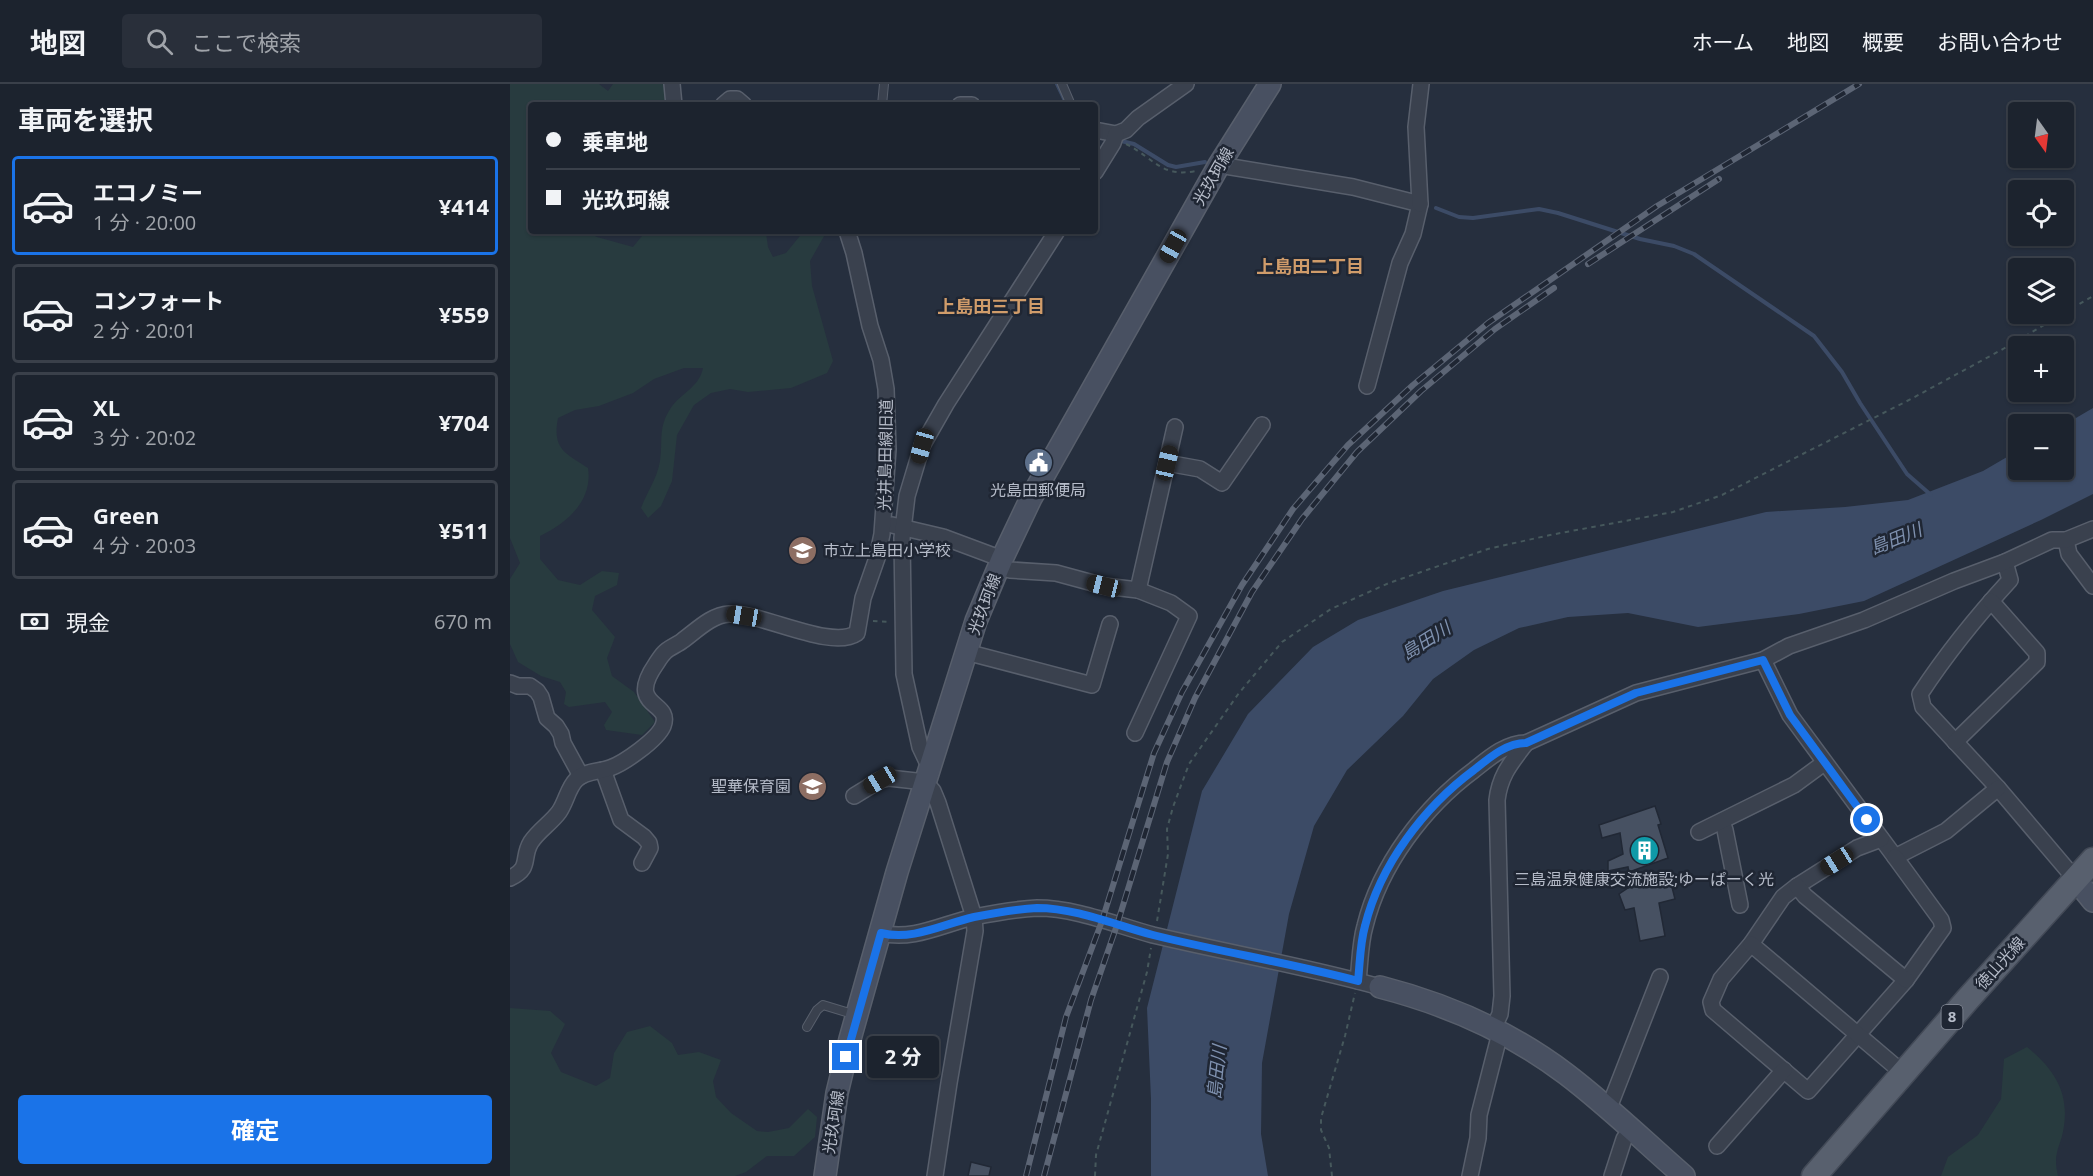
<!DOCTYPE html>
<html lang="ja">
<meta charset="utf-8">
<style>
body{margin:0;font-family:"Open Sans","Noto Sans JP",sans-serif;background:#292f3a;color:#f1f3f6;height:100vh;display:flex;flex-direction:column;font-size:22px;white-space:nowrap}
*{box-sizing:border-box;margin:0}
p{font-size:20px;color:#a0a4aa}
.icon{flex:none;width:33px;height:33px;fill:none;stroke:currentColor;stroke-width:2;stroke-linecap:round;stroke-linejoin:round}
.map{position:relative;flex:1;overflow:hidden}
.panel{display:flex;flex-direction:column;background:#1c232e;width:510px}
.panel>*{flex:none}
.hud{position:absolute;left:18px;top:18px;width:570px;height:132px;border-radius:6px;box-shadow:0 2px 4px #0004,0 0 0 2px #3a404a;display:grid;align-content:center;height:132px;padding:0 18px;background:#1c232e}
.needle{width:39px;rotate:166deg}
.tools{position:absolute;left:1498px;top:18px;display:grid;gap:12px}
.tools a{display:grid;place-items:center;width:66px;height:66px;border-radius:6px;background:#1c232e;box-shadow:0 2px 4px #0004,0 0 0 2px #3a404a;font-size:30px}
.end{position:absolute;width:27px;height:27px;margin:-14px;border:8px solid #1a73e8;background:#fff;box-shadow:0 0 0 3px #fff}
.from{border-radius:50%}
.bubble{position:absolute;height:42px;border-radius:6px;background:#1c232e;box-shadow:0 2px 4px #0004,0 0 0 2px #3a404a;font-size:20px;font-weight:700;line-height:42px;text-align:center}
.car{position:absolute;width:18px;height:36px;margin:-18px -9px;border-radius:8px;box-shadow:0 0 4px 2px #0007;background:linear-gradient(#222 24%,#8ab4d8 0 40%,#222 0 76%,#8ab4d8 0 86%,#222 0)}
.hud b{display:flex;align-items:center;gap:21px;height:57px;font-size:22px}
.hud b+b{border-top:2px solid #3a404a}
.hud i{width:15px;height:15px;background:#f1f3f6}
ul{padding:0;list-style:none}
li{display:flex;align-items:center;gap:18px;height:99px;margin:0 12px 9px;padding:0 6px;border:3px solid #3a404a;border-radius:6px}
li div{flex:1}
li b{display:block;font-size:22px}
li em{font-style:normal;font-weight:700}
li.active{border-color:#1a73e8}
li>.icon{width:54px;height:54px;stroke-width:1.5}
h2{padding:0 18px;font-size:27px;line-height:72px}
.pay{display:flex;align-items:center;gap:15px;height:66px;padding:0 18px;font-size:22px}
.pay p{margin-inline-start:auto}
.primary-button{display:flex;gap:12px;margin-top:auto;padding:12px 18px}
.primary-button a{flex:1;height:69px;border-radius:6px;background:#1a73e8;color:#fff;font-size:24px;font-weight:700;line-height:69px;text-align:center}
header{display:flex;align-items:center;gap:36px;box-sizing:border-box;height:84px;padding:0 30px;background:#1c232e;border-bottom:2px solid #3a404a}
header strong{font-size:28px}
nav{display:flex;gap:33px;margin-inline-start:auto;font-size:21px}
.search{width:420px;height:54px;background:#292f3a;display:flex;align-items:center;gap:15px;box-sizing:border-box;padding:0 21px;border-radius:6px;color:#a0a4aa;font-size:22px}
main{display:flex;flex:1;min-height:0}
.map>svg:first-child{display:block}
</style>
<header>
<strong>地図</strong>
<div class="search"><svg class="icon" aria-label="search" viewBox="0 0 24 24"><circle cx="10" cy="10" r="6"/><path d="M15 15l6 6"/></svg>ここで検索</div>
<nav><a>ホーム</a><a>地図</a><a>概要</a><a>お問い合わせ</a></nav>
</header>
<main>
<section class="panel">
<h2>車両を選択</h2>
<ul>
<li class="active"><svg class="icon" aria-label="car" viewBox="0 0 24 24"><path d="M5 17H2v-5l4-1 3-4h7l3 4 3 1v5h-3M9 17h6M6 11h13"/><circle cx="7" cy="17" r="2"/><circle cx="17" cy="17" r="2"/></svg><div><b>エコノミー</b><p>1 分 · 20:00</p></div><em>¥414</em></li>
<li><svg class="icon" aria-label="car" viewBox="0 0 24 24"><path d="M5 17H2v-5l4-1 3-4h7l3 4 3 1v5h-3M9 17h6M6 11h13"/><circle cx="7" cy="17" r="2"/><circle cx="17" cy="17" r="2"/></svg><div><b>コンフォート</b><p>2 分 · 20:01</p></div><em>¥559</em></li>
<li><svg class="icon" aria-label="car" viewBox="0 0 24 24"><path d="M5 17H2v-5l4-1 3-4h7l3 4 3 1v5h-3M9 17h6M6 11h13"/><circle cx="7" cy="17" r="2"/><circle cx="17" cy="17" r="2"/></svg><div><b>XL</b><p>3 分 · 20:02</p></div><em>¥704</em></li>
<li><svg class="icon" aria-label="car" viewBox="0 0 24 24"><path d="M5 17H2v-5l4-1 3-4h7l3 4 3 1v5h-3M9 17h6M6 11h13"/><circle cx="7" cy="17" r="2"/><circle cx="17" cy="17" r="2"/></svg><div><b>Green</b><p>4 分 · 20:03</p></div><em>¥511</em></li>
</ul>
<div class="pay"><svg class="icon" aria-label="cash" viewBox="0 0 24 24"><path d="M3 7h18v10H3z"/><circle cx="12" cy="12" r="2"/></svg>現金<p>670 m</p></div>
<div class="primary-button"><a>確定</a></div>
</section>
<div class="map">
<svg width="1583" height="1092" viewBox="0 0 1583 1092">
<rect width="100%" height="100%" fill="#262f3e"/>
<!-- green -->
<g fill="#283b3f">
<path d="M 0,0 L 89,0 L 98,7 L 103,0 L 167,0 L 169,21 L 21,21 L 21,147 L 75,147 L 87,153 L 123,163 L 136,147 L 259,147 L 256,149 L 258,163 L 263,173 L 276,169 L 294,147 L 317,147 L 300,177 L 302,202 L 323,277 L 317,289 L 281,304 L 238,308 L 220,305 L 201,309 L 184,321 L 167,351 L 162,397 L 151,422 L 138,434 L 131,424 C 137,408 147,395 150,377 C 153,358 148,345 159,327 C 168,310 189,305 193,284 L 174,284 L 144,295 L 123,309 L 89,322 L 65,326 L 48,334 C 42,365 55,369 78,384 C 83,417 57,439 30,452 L 30,475 L 48,496 L 70,501 L 92,487 L 109,489 L 107,501 L 85,512 L 82,526 L 105,553 L 97,574 L 102,592 L 124,608 L 145,638 L 132,651 L 96,646 L 94,641 L 102,628 L 95,618 L 59,623 L 54,620 L 56,608 L 50,598 L 31,592 L 8,578 L 0,560 L 0,495 L 10,479 L 0,454 Z"/>
<polygon points="0,924 40,927 55,940 41,969 51,988 86,1002 100,994 104,969 117,948 140,942 162,959 168,971 189,968 211,976 203,997 206,1013 221,1029 247,1047 258,1048 279,1044 298,1025 307,1033 305,1053 284,1072 257,1072 236,1088 225,1092 0,1092"/>
<path d="M 1517,963 C 1543,984 1559,1007 1554,1042 C 1551,1064 1542,1067 1548,1092 L 1431,1092 L 1438,1073 L 1468,1051 L 1491,1015 L 1494,975 Z"/>
</g>
<!-- water -->
<polygon fill="#3c4b66" points="1583,324 1583,410 1531,436 1354,517 1289,530 1188,543 1118,529 1058,533 1009,544 964,566 923,595 893,632 837,686 804,742 779,830 752,979 751,1050 758,1092 641,1092 641,1015 637,924 692,707 738,630 803,563 848,536 933,507 1256,428 1335,423 1398,416 1473,387 1509,366 1509,386 1554,386 1554,341"/>
<g fill="none" stroke-linecap="round" stroke-linejoin="round">
<!-- stream -->
<g stroke="#3c4b66" stroke-width="4">
<polyline points="547,0 557,21"/>
<polyline points="607,56 624,60 658,81 666,83 695,78"/>
<polyline points="926,124 949,133 963,134 1029,125 1048,129 1130,155 1164,162 1184,170 1304,252 1332,288 1350,319 1397,390 1421,411"/>
</g>
</g>
<!-- building -->
<g fill="#475162" stroke="#212835" stroke-width="1.5">
<polygon points="1145,722 1151,740 1148,741 1158,774 1119,788 1118,783 1098,787 1098,777 1113,770 1110,749 1092,754 1089,741"/>
<polygon points="1160,795 1165,815 1149,819 1155,852 1130,857 1124,824 1115,826 1109,810 1124,800"/>
<polygon points="461,1078 481,1083 479,1092 458,1092"/>
</g>
<g fill="none" stroke-linecap="round" stroke-linejoin="round">
<defs>
<g id="lane">
<polyline points="552,0 561,21"/>
<polyline points="372,21 374,0"/>
<polyline points="297,943 307,926 313,921 346,931"/>
</g>
<g id="street">
<polyline points="162,0 164,21"/>
<polyline points="213,21 220,15 227,15 234,21"/>
<polyline points="450,21 462,21"/>
<polyline points="585,46 606,50 616,46 628,34 676,0"/>
<polyline points="709,81 843,103 910,120 903,150 890,179 857,302"/>
<polyline points="585,88 603,59 606,50"/>
<polyline points="910,120 906,43 911,0"/>
<polyline points="657,379 690,385 712,399 752,341"/>
<polyline points="382,441 433,453 492,475"/>
<polyline points="1556,456 1559,470 1583,502"/>
<path d="M 1495,478 L 1500,496 C 1467,532 1437,569 1410,610 L 1413,623 L 1488,704 L 1566,796"/>
<polyline points="489,482 500,486 546,489 594,502 628,506 661,519 679,532 625,649"/>
<polyline points="628,506 665,343"/>
<polyline points="456,568 582,601 600,540"/>
<polyline points="1253,576 1280,631 1385,773 1436,747 1488,704"/>
<polyline points="0,599 8,602 20,602 27,607 31,613 37,634 46,642 51,650 53,659 71,692"/>
<polyline points="1445,658 1527,578 1527,569 1481,517"/>
<polyline points="420,684 410,663 394,590 392,454 397,412 412,362 436,320 547,147"/>
<polyline points="93,686 111,736 134,753 139,759 140,764 132,779"/>
<polyline points="344,712 370,696 379,694 415,698 423,707 428,719 464,833 465,847 439,999 425,1092"/>
<polyline points="1212,737 1215,746 1230,821"/>
<polyline points="1189,748 1284,701 1314,679"/>
<polyline points="1371,755 1347,764 1287,802 1273,813 1241,860 1211,895 1201,918 1203,926 1298,1007 1396,896 1433,844 1431,836 1385,773"/>
<path d="M 0,794 C 22,784 11,774 21,758 C 29,746 41,739 49,728 C 56,718 58,704 66,696 C 74,687 89,688 100,684 C 114,679 147,656 153,642 C 163,616 115,625 146,580 C 148,577 151,572 154,569 C 158,564 167,561 172,557 C 186,547 201,531 219,530 C 251,528 321,567 347,549 L 353,514 L 367,474 L 372,450 L 378,365 L 376,305 L 371,276 L 360,242 L 344,169 L 337,147"/>
<polyline points="1287,802 1295,812 1396,896"/>
<path d="M 371,849 C 403,857 433,840 464,833 C 484,829 507,825 527,824 C 566,824 606,841 643,851 C 719,869 795,882 870,903"/>
<polyline points="1241,860 1393,989"/>
<path d="M 848,897 C 850,879 850,859 855,842 C 870,781 914,723 964,686 C 979,674 996,659 1016,659 L 1126,609 L 1253,576 L 1279,562 L 1354,536 L 1444,497 L 1495,478 L 1542,456 L 1556,456 L 1583,445"/>
<path d="M 983,945 L 990,930 L 992,912 L 987,716 C 990,691 1001,679 1016,659"/>
<polyline points="1096,1024 1102,1016 1150,893"/>
<polyline points="1207,1062 1274,986"/>
<polyline points="960,1092 968,1054 969,1031 990,949"/>
<polyline points="1102,1092 1114,1055 1121,1045"/>
</g>
<g id="secondary">
<polyline points="1566,796 1583,817"/>
<path d="M 870,903 C 936,920 1002,949 1056,990 C 1097,1021 1135,1058 1174,1092"/>
<polyline points="315,1092 327,1009 340,955 387,788 466,537 492,475 521,414 709,81 760,0"/>
</g>
<polyline id="primary" points="1304,1092 1457,916 1583,776"/>
</defs>
<!-- lane casing -->
<use href="#lane" stroke="#585f6c" stroke-width="10"/>
<!-- street casing -->
<use href="#street" stroke="#585f6c" stroke-width="18"/>
<!-- secondary casing -->
<use href="#secondary" stroke="#585f6c" stroke-width="24"/>
<!-- primary casing -->
<use href="#primary" stroke="#434a57" stroke-width="27"/>
<!-- path -->
<g stroke="#46585c" stroke-width="2" stroke-dasharray="4.5 4.5" stroke-linecap="butt">
<path d="M 616,60 C 644,74 651,94 686,87"/>
<polyline points="1554,229 1583,212"/>
<polyline points="363,537 379,538"/>
<polyline points="647,837 658,770 657,745 663,723 679,680 729,609 772,558 821,525 879,499 978,465 1040,451 1163,428 1212,411 1401,315 1493,265 1553,230"/>
<polyline points="585,1092 586,1071 637,888 641,864"/>
<polyline points="822,1092 819,1064 811,1046 811,1034 835,952 845,909"/>
</g>
<!-- lane -->
<use href="#lane" stroke="#3a414e" stroke-width="8"/>
<!-- street -->
<use href="#street" stroke="#3a414e" stroke-width="15"/>
<!-- secondary -->
<use href="#secondary" stroke="#485061" stroke-width="21"/>
<!-- primary -->
<use href="#primary" stroke="#58606e" stroke-width="24"/>
<defs>
<g id="rail">
<polyline points="1078,180 1209,95"/>
<polyline points="516,1092 556,933 592,837 644,669 672,608 732,501 783,425 838,361 903,301 978,239 1147,122 1349,0"/>
<polyline points="534,1092 581,916 607,841 657,678 685,614 742,508 792,435 847,368 911,307 985,245 1044,204"/>
</g>
</defs>
<!-- rail casing -->
<use href="#rail" stroke="#5c6575" stroke-width="6"/>
<!-- rail -->
<use href="#rail" stroke="#1f2633" stroke-width="4" stroke-dasharray="11" stroke-linecap="butt"/>
</g>
<g fill="none" stroke-linecap="round" stroke-linejoin="round">
<!-- route -->
<path stroke="#1a73e8" stroke-width="8" d="M 336,973 L 371,849 C 403,857 433,840 464,833 C 484,829 507,825 527,824 C 566,824 605,841 643,851 C 711,868 780,879 848,897 C 850,879 850,859 855,842 C 870,781 914,723 964,686 C 979,674 996,659 1016,659 L 1126,609 L 1253,576 L 1280,631 L 1357,736"/>
</g>
<!-- icons -->
<defs>
<symbol id="civic-disc" viewBox="-11 -11 22 22"><circle r="9.5" fill="#5c6f8a" stroke="#1f2633"/><path d="M-.6-6.5H3V-4.5H.6V-3L4-1V1h2V6H-6V1h2V-1L-.6-3ZM-1.2 2.5V6h2.4V2.5Z" fill="#fff"/></symbol>
<symbol id="school-disc" viewBox="-11 -11 22 22"><circle r="9.5" fill="#8d6e63" stroke="#1f2633"/><path d="M0-5L7-2L0 1L-7-2ZM-4 1L0 2.5L4 1V4Q0 6-4 4Z" fill="#fff"/></symbol>
<symbol id="building-disc" viewBox="-11 -11 22 22"><circle r="9.5" fill="#0f9aa8" stroke="#1f2633"/><path d="M-4-6H4V6H1V3H-1V6H-4ZM-2.5-4.3h1.7v1.8h-1.7ZM.8-4.3h1.7v1.8H.8ZM-2.5-1h1.7V.8h-1.7ZM.8-1h1.7V.8H.8Z" fill="#fff"/></symbol>
</defs>
<g fill-rule="evenodd">
<use href="#civic-disc" x="512" y="362" width="33" height="33"/>
<use href="#school-disc" x="276" y="450" width="33" height="33"/>
<use href="#school-disc" x="286" y="686" width="33" height="33"/>
<use href="#building-disc" x="1118" y="750" width="33" height="33"/>
</g>
<g text-anchor="middle" stroke-width="5" stroke-linejoin="round" paint-order="stroke">
<!-- shield labels -->
<rect fill="#1f2633" stroke="#898f9c" stroke-width="1.5" x="1431.5" y="921" width="21" height="24" rx="4.5"/>
<g font-size="15" font-weight="bold" fill="#b6bcc9">
<text x="1442" y="938">8</text>
</g>
<!-- street labels -->
<g font-size="16" fill="#b6bcc9" stroke="#1f2633">
<text transform="translate(703 92) rotate(-60)" y="6">光玖珂線</text>
<text transform="translate(375 371) rotate(-89)" y="6">光井島田線旧道</text>
<text transform="translate(474 520) rotate(-69)" y="6">光玖珂線</text>
<text transform="translate(1490 879) rotate(-48)" y="6">徳山光線</text>
<text transform="translate(323 1038) rotate(-81)" y="6">光玖珂線</text>
</g>
<!-- poi labels -->
<g font-size="16" fill="#b6bcc9" stroke="#1f2633">
<text x="528" y="412">光島田郵便局</text>
<text x="313" y="472" text-anchor="start">市立上島田小学校</text>
<text x="281" y="708" text-anchor="end">聖華保育園</text>
<text x="1134" y="801">三島温泉健康交流施設;ゆーぱーく光</text>
</g>
<!-- neighbourhood labels -->
<g font-size="18" font-weight="bold" fill="#d09c6a" stroke="#1f2633">
<text x="800" y="189">上島田二丁目</text>
<text x="481" y="229">上島田三丁目</text>
</g>
<!-- water labels -->
<g font-size="18" font-style="italic" fill="#7f91af" stroke="#1f2633">
<text transform="translate(1386 455) rotate(-22)" y="6">島田川</text>
<text transform="translate(916 557) rotate(-32)" y="6">島田川</text>
<text transform="translate(707 988) rotate(-84)" y="6">島田川</text>
</g>
</g>
</svg>
<div class="tools">
<a><svg class="needle" viewBox="-14 -14 28 28"><path d="M0-13l5 13h-10z" fill="#e53935"/><path d="M0 13l5-13h-10z" fill="#a0a4aa"/></svg></a>
<a><svg class="icon" aria-label="locate" viewBox="0 0 24 24"><circle cx="12" cy="12" r="6"/><path d="M12 2v4M12 18v4M2 12h4M18 12h4"/></svg></a>
<a><svg class="icon" aria-label="layers" viewBox="0 0 24 24"><path d="M12 4l9 5-9 5-9-5zM3 14l9 5 9-5"/></svg></a>
<a>+</a>
<a>−</a>
</div>
<i class="end from" style="left:1357px;top:736px"></i>
<i class="end" style="left:336px;top:973px"></i>
<div class="bubble" style="left:357px;top:952px;width:72px">2 分</div>
<i class="car" style="left:663px;top:162px;rotate:209deg"></i>
<i class="car" style="left:412px;top:362px;rotate:196deg"></i>
<i class="car" style="left:657px;top:379px;rotate:13deg"></i>
<i class="car" style="left:594px;top:502px;rotate:284deg"></i>
<i class="car" style="left:234px;top:532px;rotate:280deg"></i>
<i class="car" style="left:370px;top:696px;rotate:239deg"></i>
<i class="car" style="left:1327px;top:777px;rotate:238deg"></i>
<div class="hud">
<b><i class="from"></i>乗車地</b>
<b><i></i>光玖珂線</b>
</div>
</div>
</main>
